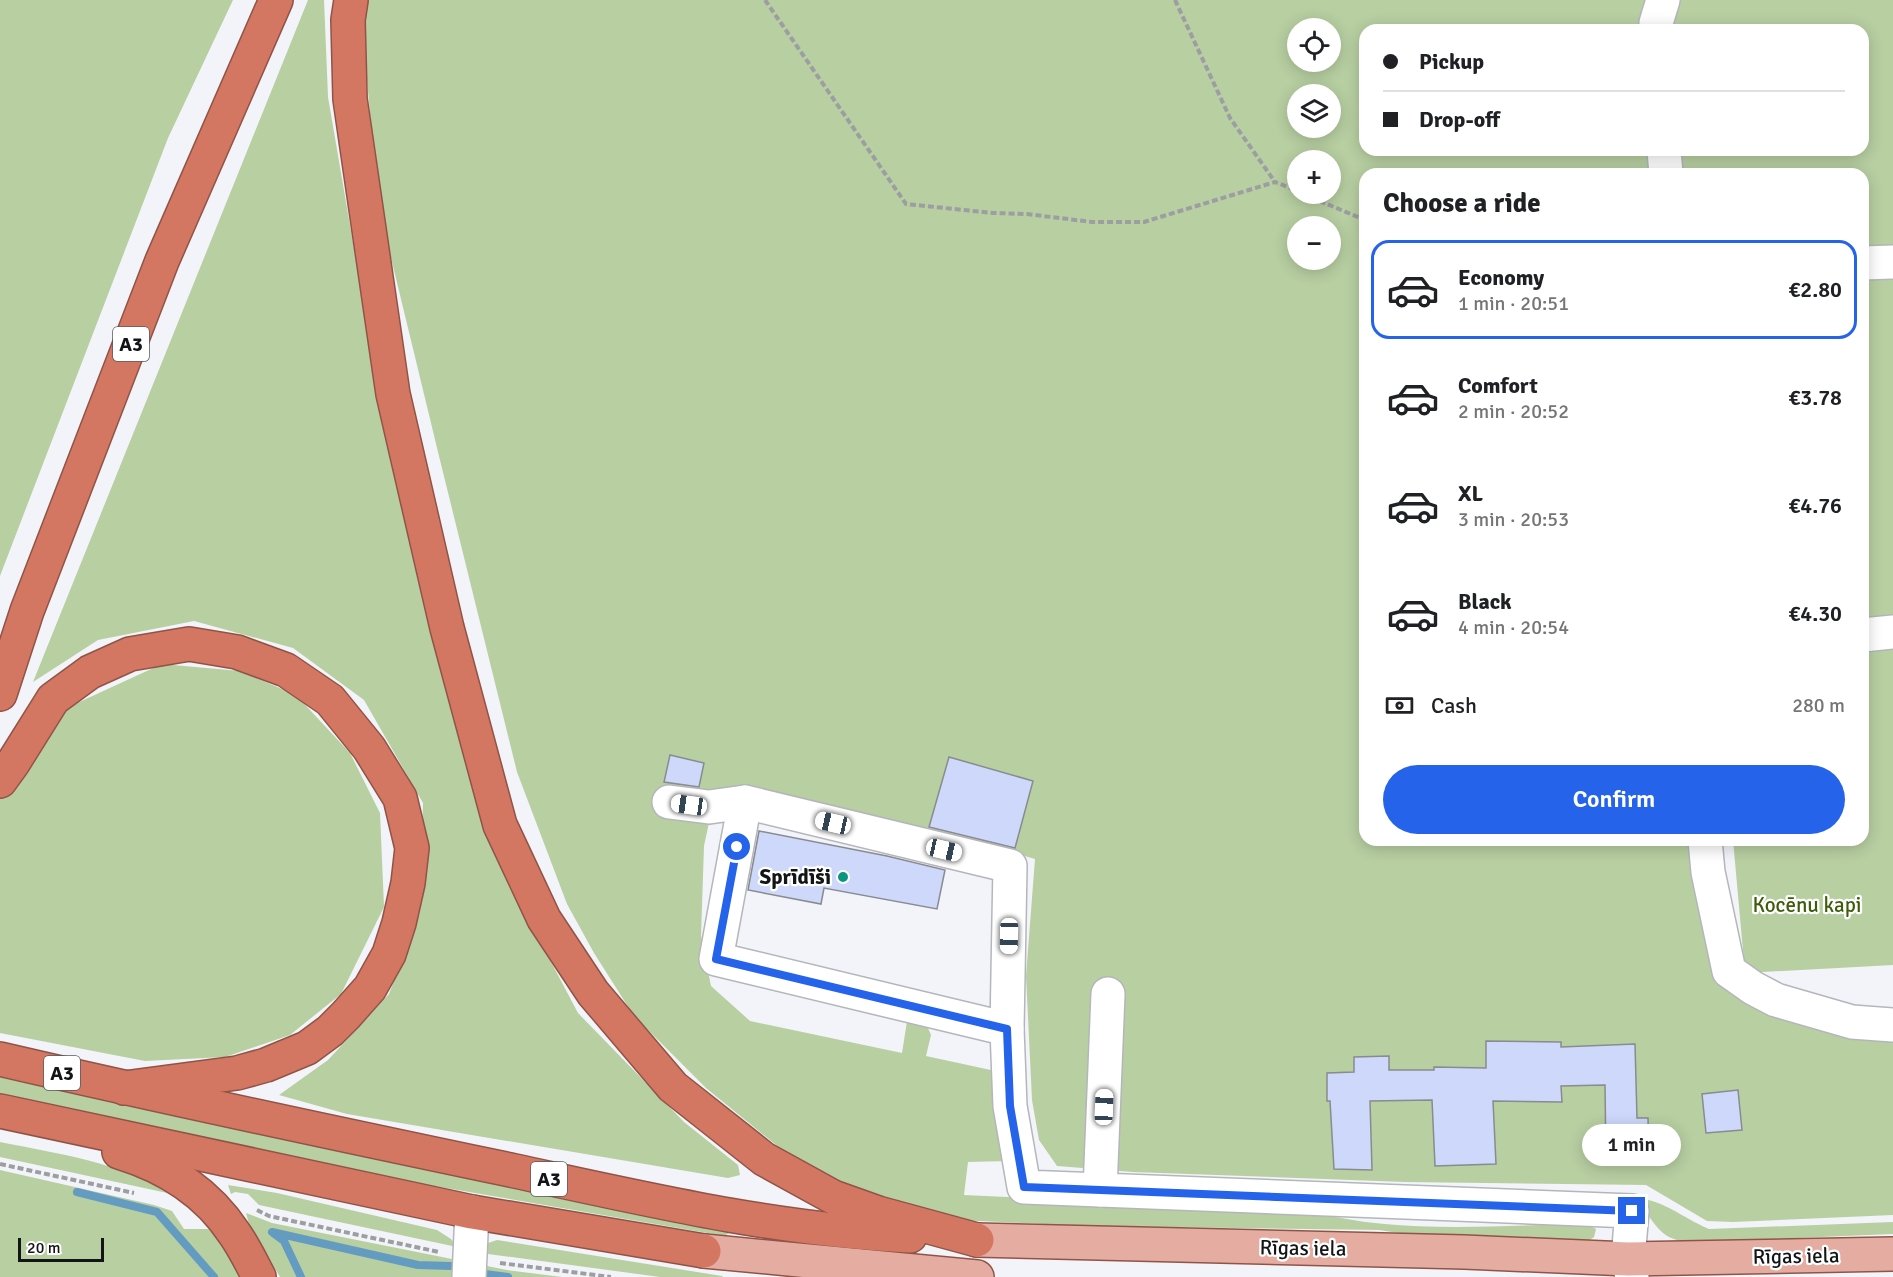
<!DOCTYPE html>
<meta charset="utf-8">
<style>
body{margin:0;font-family:Signika,sans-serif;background:#f6f6f6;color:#202124;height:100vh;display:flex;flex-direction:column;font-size:22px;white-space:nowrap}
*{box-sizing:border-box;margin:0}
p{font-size:20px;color:#757577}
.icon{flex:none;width:33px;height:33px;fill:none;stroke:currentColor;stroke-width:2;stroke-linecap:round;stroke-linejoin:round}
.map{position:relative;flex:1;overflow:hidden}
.panel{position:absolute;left:1359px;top:168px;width:510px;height:678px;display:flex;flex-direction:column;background:#fff;border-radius:18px;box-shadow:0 3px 15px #0003}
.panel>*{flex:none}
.guide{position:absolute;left:1359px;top:24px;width:510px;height:132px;border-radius:18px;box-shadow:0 3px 15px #0003;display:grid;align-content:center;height:132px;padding:0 24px;background:#fff}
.controls{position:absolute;left:1287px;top:18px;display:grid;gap:12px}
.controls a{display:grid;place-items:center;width:54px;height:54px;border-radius:50%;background:#fff;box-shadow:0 3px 15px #0003;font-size:30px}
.scale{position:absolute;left:18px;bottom:15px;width:86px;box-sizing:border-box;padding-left:6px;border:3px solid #131416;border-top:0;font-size:16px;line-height:21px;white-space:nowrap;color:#131416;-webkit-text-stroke:4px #fff;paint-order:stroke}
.end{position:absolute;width:27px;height:27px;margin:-14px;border:8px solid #2563eb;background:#fff;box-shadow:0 0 0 3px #fff}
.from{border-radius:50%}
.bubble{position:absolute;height:42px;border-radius:21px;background:#fff;box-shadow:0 3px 15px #0003;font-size:20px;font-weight:600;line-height:42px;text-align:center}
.car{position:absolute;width:18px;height:36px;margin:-18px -9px;border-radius:8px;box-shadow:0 0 4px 2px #0007;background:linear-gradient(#fff 24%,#345 0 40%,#fff 0 76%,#345 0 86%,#fff 0)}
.guide b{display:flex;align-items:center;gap:21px;height:57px;font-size:22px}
.guide b+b{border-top:2px solid #e0e0e0}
.guide i{width:15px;height:15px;background:#202124}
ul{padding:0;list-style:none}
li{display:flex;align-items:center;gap:18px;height:99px;margin:0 12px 9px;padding:0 12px;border:3px solid transparent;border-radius:18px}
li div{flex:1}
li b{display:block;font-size:22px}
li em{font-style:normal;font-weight:600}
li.on{border-color:#2563eb}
li>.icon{width:54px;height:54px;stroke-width:1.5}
h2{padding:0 24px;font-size:27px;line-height:72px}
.pay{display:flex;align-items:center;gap:15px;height:66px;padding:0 24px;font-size:22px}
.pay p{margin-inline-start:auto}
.primary-button{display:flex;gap:12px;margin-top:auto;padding:12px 24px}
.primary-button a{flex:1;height:69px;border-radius:36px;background:#2563eb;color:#fff;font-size:24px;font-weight:600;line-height:69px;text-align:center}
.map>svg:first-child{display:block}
</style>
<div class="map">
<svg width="1893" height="1277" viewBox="0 0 1893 1277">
<rect width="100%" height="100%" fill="#f2f4f9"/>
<!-- green -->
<g fill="#b8cfa2" fill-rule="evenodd">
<polygon points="0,0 233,0 168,138 0,576"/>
<polygon points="308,0 324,0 328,97 359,278 394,446 495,856 578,1013 684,1122 738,1165 740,1175 728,1178 347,1114 279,1095 328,1060 389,994 420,912 423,803 364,700 293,648 194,621 98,640 33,682"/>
<path d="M 360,0 L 1893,0 L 1893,965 L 1745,973 L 1733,840 L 1863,840 L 1863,174 L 1365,174 L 1365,840 L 1697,840 L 1724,974 L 1893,1037 L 1893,1215 L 1733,1222 L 1707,1221 L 1646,1185 L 1405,1182 L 1133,1172 L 1057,1166 L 1039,1140 L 1032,1100 L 1026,976 L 1035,859 L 929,828 L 716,790 L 704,846 L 701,936 L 711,986 L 750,1021 L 902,1053 L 908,1015 L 925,1021 L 931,1035 L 926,1056 L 1000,1072 L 1009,1161 L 968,1162 L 964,1195 L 1309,1211 C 1399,1235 1495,1225 1587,1224 L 1596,1229 L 1594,1237 L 1588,1241 L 1425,1237 L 1379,1230 L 1088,1226 L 957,1220 L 877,1198 L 797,1162 L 706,1088 L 634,1016 L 594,953 L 567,904 L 517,772 L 438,452 L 378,204 ZM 1298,28 L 1330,28 L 1330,62 L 1298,62 ZM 1365,30 L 1863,30 L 1863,150 L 1365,150 ZM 1298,94 L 1330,94 L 1330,128 L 1298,128 ZM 1298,160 L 1330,160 L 1330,194 L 1298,194 ZM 1298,226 L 1330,226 L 1330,260 L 1298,260 Z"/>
<polygon points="162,664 240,671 296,695 350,753 380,813 384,907 341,994 290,1035 225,1057 145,1061 0,1033 0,792 62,710"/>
<polygon points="0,1074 730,1227 730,1232 725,1236 382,1177 0,1100"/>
<path d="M 0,1142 C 59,1154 120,1162 172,1194 L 0,1157 Z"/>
<polygon points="0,1170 154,1205 172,1211 184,1229 209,1229 230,1245 245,1277 0,1277"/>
<polygon points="228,1185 277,1193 437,1230 451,1239 457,1247 259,1205 248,1194 235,1192 231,1194"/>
<path d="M 1634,1197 C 1666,1201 1681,1217 1709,1229 L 1893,1222 L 1893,1234 L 1699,1242 C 1691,1241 1682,1242 1674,1239 C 1656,1234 1647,1209 1634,1197 Z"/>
<polygon points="246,1213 272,1223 507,1270 562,1277 280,1277 249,1224"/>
<polygon points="497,1240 722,1276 723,1277 660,1277 481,1253 488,1243"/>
</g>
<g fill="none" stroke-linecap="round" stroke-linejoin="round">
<!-- stream -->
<g stroke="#649cc1" stroke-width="8">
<polyline points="77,1192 157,1212 214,1277"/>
<polyline points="485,1274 508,1277"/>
<polyline points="301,1277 284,1241 272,1232 418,1265 451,1266"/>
</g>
</g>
<!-- building -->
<g fill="#cdd8fa" stroke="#898b8f" stroke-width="1.5">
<polygon points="670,755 704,763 699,787 664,782"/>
<polygon points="949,757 1033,781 1015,848 929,827"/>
<polygon points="759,831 887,856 945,870 937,909 824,888 821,904 748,890"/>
<polygon points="1486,1041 1561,1042 1561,1047 1635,1044 1637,1118 1648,1118 1649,1162 1606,1162 1605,1085 1561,1086 1562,1102 1493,1101 1496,1164 1435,1166 1432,1100 1370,1101 1372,1170 1334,1169 1330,1101 1327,1101 1327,1073 1354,1072 1354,1057 1389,1056 1389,1070 1434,1070 1434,1067 1486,1068"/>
<polygon points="1738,1090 1742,1130 1706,1133 1702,1094"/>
</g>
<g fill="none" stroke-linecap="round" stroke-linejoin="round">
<defs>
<g id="minor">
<polyline points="1656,30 1656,23 1663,0"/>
<polyline points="1664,150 1666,174"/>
<polyline points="1863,263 1893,262"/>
<polyline points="1863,635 1893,632"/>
<polyline points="669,802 709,807 745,802 1010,866 1007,1029"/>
<polyline points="745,802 716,959 1007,1029 1010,1106 1024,1187 1100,1190"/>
<polyline points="1705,840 1708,872 1729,971 1753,988 1776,1000 1852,1022 1893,1025"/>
<polyline points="1108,994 1100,1190 1632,1211 1628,1259 1632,1277"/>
<polyline points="469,1277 472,1212"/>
</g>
<g id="major">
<polyline points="977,1240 1464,1252 1628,1259 1893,1254"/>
<polyline points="704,1251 977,1277"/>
</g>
<g id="highway">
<polyline points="351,0 348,20 350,99 393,394 447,628 500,825 544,919 593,993 673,1087 764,1159 833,1197 878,1213 977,1240"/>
<polyline points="0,694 27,611 162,261 276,0"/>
<polyline points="0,781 13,763 53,699 90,672 130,654 189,644 237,652 286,670 330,700 369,748 400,798 412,848 408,883 399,923 389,954 370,988 346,1015 330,1031 307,1048 266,1065 237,1073 124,1088"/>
<path d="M 0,1059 C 171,1099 343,1135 515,1171 C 645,1199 776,1230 910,1236"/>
<polyline points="0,1111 472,1212 704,1251"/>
<path d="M 119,1152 C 165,1166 207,1192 234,1233 C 244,1247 251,1262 259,1277"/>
</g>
</defs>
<!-- minor casing -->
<use href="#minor" stroke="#b4b6bb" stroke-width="36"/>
<!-- major casing -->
<use href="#major" stroke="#905447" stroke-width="36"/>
<!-- highway casing -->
<use href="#highway" stroke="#905447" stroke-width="36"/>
<!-- path -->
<g stroke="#9c9ea1" stroke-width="4" stroke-dasharray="6 3" stroke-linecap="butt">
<polyline points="765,0 906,204 993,213 1027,214 1092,222 1144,222 1275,182 1298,191"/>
<polyline points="1175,0 1230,118 1275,182"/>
<polyline points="1303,194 1365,220"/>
<polyline points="0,1164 134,1193"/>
<polyline points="257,1210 269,1216 439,1252"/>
<polyline points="500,1263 611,1277"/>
</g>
<!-- minor -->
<use href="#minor" stroke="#fff" stroke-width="33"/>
<!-- major -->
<use href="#major" stroke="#e5ada1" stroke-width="33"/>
<!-- highway -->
<use href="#highway" stroke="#d37762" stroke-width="33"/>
</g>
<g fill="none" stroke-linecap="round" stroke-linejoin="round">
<!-- route -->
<polyline stroke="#2563eb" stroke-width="8" points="737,847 716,959 1007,1029 1010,1106 1024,1187 1632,1211"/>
</g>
<!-- markers -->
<circle fill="#0a9581" stroke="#fff" stroke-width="2" cx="843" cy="877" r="6"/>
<g text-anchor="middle" stroke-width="4.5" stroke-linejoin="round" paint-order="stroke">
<!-- shield labels -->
<g fill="#fff" stroke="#5a5a5c" stroke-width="1.5">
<rect x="113" y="327" width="36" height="34" rx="4.5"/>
<rect x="44" y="1056" width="36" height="34" rx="4.5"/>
<rect x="531" y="1162" width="36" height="34" rx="4.5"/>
</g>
<g font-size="20" font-weight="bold" fill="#131416">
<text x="131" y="351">A3</text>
<text x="62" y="1080">A3</text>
<text x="549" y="1186">A3</text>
</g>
<!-- poi labels -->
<g font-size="21" font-weight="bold" fill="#131416" stroke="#fff" text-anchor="end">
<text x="831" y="884">Sprīdīši</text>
</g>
<!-- park labels -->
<g font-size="21" fill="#3d5d0a" stroke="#fff">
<text x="1807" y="912">Kocēnu kapi</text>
</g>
<!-- street labels -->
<g font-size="21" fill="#131416" stroke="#fff">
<text transform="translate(1303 1248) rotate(1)" y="7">Rīgas iela</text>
<text transform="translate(1796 1256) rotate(-1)" y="7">Rīgas iela</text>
</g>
</g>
</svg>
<div class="controls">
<a><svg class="icon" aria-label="locate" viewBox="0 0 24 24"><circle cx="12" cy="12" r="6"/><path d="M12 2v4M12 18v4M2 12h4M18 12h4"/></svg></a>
<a><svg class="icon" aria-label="layers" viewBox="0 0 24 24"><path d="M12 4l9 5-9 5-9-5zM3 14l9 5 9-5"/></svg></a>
<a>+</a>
<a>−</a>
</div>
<div class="scale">20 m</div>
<i class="end from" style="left:737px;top:847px"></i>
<i class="end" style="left:1632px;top:1211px"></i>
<div class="bubble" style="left:1582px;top:1124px;width:99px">1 min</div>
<i class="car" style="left:689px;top:805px;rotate:278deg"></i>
<i class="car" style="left:833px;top:823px;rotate:283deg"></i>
<i class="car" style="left:944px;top:850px;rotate:103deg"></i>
<i class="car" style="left:1009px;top:936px;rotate:181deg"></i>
<i class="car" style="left:1104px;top:1107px;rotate:2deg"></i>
<div class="guide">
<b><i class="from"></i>Pickup</b>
<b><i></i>Drop-off</b>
</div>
<section class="panel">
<h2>Choose a ride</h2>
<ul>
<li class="on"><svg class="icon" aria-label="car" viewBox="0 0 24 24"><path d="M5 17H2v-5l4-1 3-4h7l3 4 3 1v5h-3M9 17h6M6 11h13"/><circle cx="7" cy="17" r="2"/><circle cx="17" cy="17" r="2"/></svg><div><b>Economy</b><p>1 min · 20:51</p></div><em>€2.80</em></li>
<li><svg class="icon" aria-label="car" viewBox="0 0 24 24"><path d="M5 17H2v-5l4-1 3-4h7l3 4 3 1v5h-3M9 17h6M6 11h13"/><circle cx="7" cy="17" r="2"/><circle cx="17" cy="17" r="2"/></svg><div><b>Comfort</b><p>2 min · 20:52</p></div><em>€3.78</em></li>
<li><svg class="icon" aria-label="car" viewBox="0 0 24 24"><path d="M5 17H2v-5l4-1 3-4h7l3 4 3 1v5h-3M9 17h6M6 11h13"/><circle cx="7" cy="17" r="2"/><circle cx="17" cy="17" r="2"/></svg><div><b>XL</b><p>3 min · 20:53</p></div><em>€4.76</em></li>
<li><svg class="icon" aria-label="car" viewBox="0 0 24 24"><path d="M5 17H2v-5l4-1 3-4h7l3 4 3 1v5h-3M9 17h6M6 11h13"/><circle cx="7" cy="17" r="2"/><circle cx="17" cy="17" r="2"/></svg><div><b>Black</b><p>4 min · 20:54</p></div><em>€4.30</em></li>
</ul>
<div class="pay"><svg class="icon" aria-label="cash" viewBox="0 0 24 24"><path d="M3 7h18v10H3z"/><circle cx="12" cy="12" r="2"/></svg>Cash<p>280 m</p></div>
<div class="primary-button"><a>Confirm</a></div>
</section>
</div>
